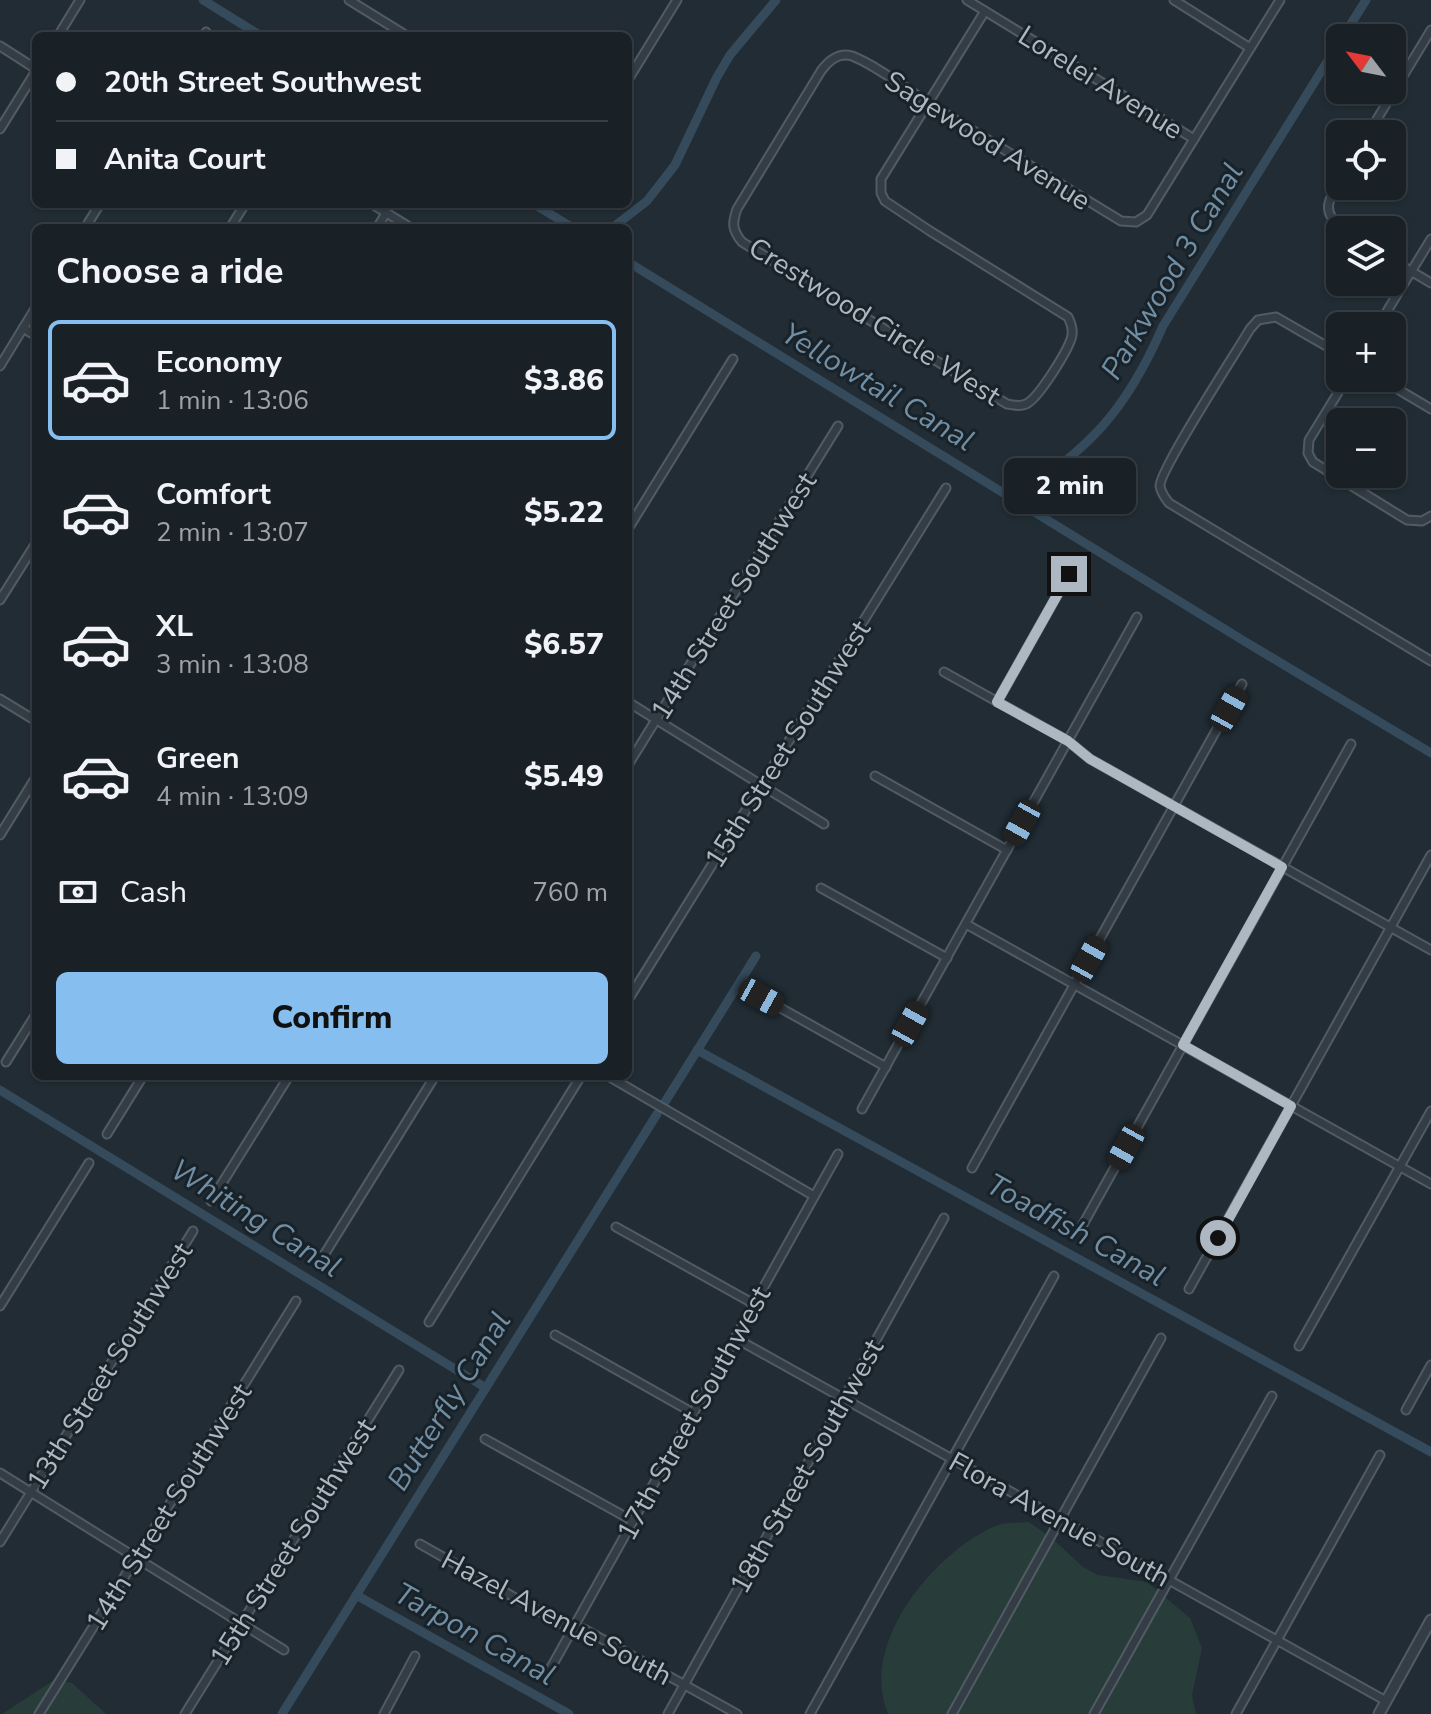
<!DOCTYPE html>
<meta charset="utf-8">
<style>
body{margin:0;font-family:"Nunito Sans",sans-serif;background:#262e33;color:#f1f3f6;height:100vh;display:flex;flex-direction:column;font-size:30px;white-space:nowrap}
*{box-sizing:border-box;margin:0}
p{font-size:26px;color:#9fa3a7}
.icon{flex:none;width:44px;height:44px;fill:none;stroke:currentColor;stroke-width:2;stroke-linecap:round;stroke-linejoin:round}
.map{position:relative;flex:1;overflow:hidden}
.sheet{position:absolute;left:32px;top:224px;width:600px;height:856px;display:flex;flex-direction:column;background:#192127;border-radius:12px;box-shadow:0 2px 6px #0004,0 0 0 2px #373e44}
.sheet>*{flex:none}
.guide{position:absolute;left:32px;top:32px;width:600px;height:176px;border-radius:12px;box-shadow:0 2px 6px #0004,0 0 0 2px #373e44;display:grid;align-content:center;height:176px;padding:0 24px;background:#192127}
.needle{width:52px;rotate:302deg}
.controls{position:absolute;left:1326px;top:24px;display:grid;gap:16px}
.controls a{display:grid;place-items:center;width:80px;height:80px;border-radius:12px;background:#192127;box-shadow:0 2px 6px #0004,0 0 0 2px #373e44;font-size:40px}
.end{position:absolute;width:36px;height:36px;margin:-18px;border:10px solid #aeb8c2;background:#111;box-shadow:0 0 0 4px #111}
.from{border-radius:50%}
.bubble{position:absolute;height:56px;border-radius:12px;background:#192127;box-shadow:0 2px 6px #0004,0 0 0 2px #373e44;font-size:26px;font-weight:800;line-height:56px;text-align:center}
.car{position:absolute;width:24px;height:48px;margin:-24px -12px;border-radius:10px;box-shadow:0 0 6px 2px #0007;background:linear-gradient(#222 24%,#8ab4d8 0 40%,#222 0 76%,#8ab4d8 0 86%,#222 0)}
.guide b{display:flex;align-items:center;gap:28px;height:76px;font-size:30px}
.guide b+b{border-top:2px solid #373e44}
.guide i{width:20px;height:20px;background:#f1f3f6}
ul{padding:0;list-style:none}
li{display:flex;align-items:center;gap:24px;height:120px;margin:0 16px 12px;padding:0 8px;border:4px solid transparent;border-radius:12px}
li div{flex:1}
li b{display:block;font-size:30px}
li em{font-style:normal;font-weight:800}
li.on{border-color:#86beef}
li>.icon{width:72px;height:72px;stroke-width:1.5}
h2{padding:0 24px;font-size:36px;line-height:96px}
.pay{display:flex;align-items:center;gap:20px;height:88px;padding:0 24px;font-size:30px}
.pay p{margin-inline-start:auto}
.cta{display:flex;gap:16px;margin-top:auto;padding:16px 24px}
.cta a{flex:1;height:92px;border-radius:12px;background:#86beef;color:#111;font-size:32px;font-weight:800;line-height:92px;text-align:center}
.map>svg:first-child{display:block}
</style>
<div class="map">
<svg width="1431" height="1714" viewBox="0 0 1431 1714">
<rect width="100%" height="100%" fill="#212c34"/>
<!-- green -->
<g fill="#283c39">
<path d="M 1029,1522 L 1053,1539 L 1083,1567 L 1098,1575 L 1147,1582 L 1190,1618 L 1202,1648 L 1192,1695 L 1196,1714 L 888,1714 C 859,1644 932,1555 993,1527 C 1003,1522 1017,1523 1029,1522 Z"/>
<polygon points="54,1680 72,1683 106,1714 2,1714"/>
</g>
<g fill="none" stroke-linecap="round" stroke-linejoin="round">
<!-- canal -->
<g stroke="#354a5a" stroke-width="9">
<polyline points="203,0 261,36"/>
<polyline points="1342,38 1366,0"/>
<polyline points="534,204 573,228"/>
<polyline points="612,228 647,201 675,165 717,77 730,55 776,0"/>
<polyline points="628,262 1244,641 1431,753"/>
<path d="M 1014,499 C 1091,446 1125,413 1163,326 L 1340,41"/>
<polyline points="697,1050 1431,1452"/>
<polyline points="0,1090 486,1388"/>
<polyline points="665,1102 756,956"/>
<polyline points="356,1595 569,1714"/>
<polyline points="282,1714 657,1114"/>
</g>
<defs>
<g id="minor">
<polyline points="349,0 407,36"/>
<polyline points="967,0 1194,139"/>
<polyline points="1174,0 1250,48"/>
<path d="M 985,11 L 881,179 L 881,193 L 885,201 L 930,231 L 1068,317 C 1071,323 1073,329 1072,335 C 1070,348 1038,399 1026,404 C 1020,407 1014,405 1007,404 L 742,242 C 732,230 732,223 737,209 L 821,71 C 828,61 839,52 852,56 C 874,64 910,91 931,105 C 994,144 1058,182 1121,221 L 1136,222 L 1147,215 L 1280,0"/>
<polyline points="58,36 80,0"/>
<polyline points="203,36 206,32"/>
<polyline points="0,46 36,69"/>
<polyline points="628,80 677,0"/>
<polyline points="0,129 36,71"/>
<polyline points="1368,134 1431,30"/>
<path d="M 1340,180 C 1327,202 1321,213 1344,230"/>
<polyline points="372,204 411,228"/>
<polyline points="85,228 100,204"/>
<polyline points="230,228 245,204"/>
<polyline points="377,228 386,213"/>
<polyline points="1392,260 1431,283"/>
<polyline points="1378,326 1431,239"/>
<polyline points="23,328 36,336"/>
<path d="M 1340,354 L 1276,317 L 1258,320 L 1250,329 C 1237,351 1159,471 1160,486 C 1161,493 1165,498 1169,503 L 1431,661"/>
<polyline points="0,366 36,307"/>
<polyline points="1347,378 1309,440 1308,453 1313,462 1407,520 1422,521 1431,516"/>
<polyline points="1379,378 1431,409"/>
<polyline points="628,529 733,359"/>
<polyline points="0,600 36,543"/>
<polyline points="944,672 1068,741 1090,759 1431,950"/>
<polyline points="0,699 36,721"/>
<polyline points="628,702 824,824"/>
<polyline points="997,702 1069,574"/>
<polyline points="628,765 838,426"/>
<polyline points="875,776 1007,850"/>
<polyline points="0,835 36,777"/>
<polyline points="821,888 947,958"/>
<polyline points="966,924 1431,1184"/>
<polyline points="761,997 886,1067"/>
<polyline points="628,1000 946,488"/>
<polyline points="6,1062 36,1014"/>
<polyline points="608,1076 814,1196"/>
<polyline points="862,1109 1137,617"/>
<polyline points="107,1134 143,1076"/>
<polyline points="972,1168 1242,684"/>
<polyline points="211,1201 289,1076"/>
<polyline points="616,1227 754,1304"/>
<polyline points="1081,1228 1351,744"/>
<polyline points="324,1255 435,1076"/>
<polyline points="1189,1289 1431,855"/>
<polyline points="0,1306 89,1163"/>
<polyline points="429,1322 581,1076"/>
<polyline points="555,1335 693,1413"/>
<polyline points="735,1338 1386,1701"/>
<polyline points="1299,1346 1431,1111"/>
<polyline points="1406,1410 1431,1365"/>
<polyline points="485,1439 633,1521"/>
<polyline points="0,1473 284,1650"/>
<polyline points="0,1542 193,1231"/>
<polyline points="420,1544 572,1630 584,1629 737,1714"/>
<polyline points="548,1673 838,1154"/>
<polyline points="39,1714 296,1301"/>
<polyline points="185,1714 399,1370"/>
<polyline points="384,1714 415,1656"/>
<polyline points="668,1714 944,1218"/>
<polyline points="810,1714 1054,1276"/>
<polyline points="952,1714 1161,1338"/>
<polyline points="1094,1714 1272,1396"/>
<polyline points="1236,1714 1380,1455"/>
</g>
<polyline id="tertiary" points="1379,1714 1431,1620"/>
</defs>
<!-- minor casing -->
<use href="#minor" stroke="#515b63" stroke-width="11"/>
<!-- tertiary casing -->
<use href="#tertiary" stroke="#515b63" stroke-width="13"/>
<!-- minor -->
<use href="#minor" stroke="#343d45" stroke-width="7"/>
<!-- tertiary -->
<use href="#tertiary" stroke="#343d45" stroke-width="9"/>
</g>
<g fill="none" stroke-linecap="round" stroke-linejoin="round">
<!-- route -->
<polyline stroke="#aeb8c2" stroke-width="10" points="1069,574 997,702 1068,741 1090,759 1282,867 1183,1045 1291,1106 1218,1238"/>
</g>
<g text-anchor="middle" stroke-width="6" stroke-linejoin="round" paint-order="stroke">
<!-- street labels -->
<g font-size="28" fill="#aeb8c2" stroke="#192229">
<text transform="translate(1101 82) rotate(32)" y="10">Lorelei Avenue</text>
<text transform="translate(988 140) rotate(32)" y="10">Sagewood Avenue</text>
<text transform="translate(875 321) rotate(32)" y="10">Crestwood Circle West</text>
<text transform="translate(733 596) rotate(-58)" y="10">14th Street Southwest</text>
<text transform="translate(787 744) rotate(-58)" y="10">15th Street Southwest</text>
<text transform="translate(109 1366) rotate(-58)" y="10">13th Street Southwest</text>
<text transform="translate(693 1413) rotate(-61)" y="10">17th Street Southwest</text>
<text transform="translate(806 1466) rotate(-61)" y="10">18th Street Southwest</text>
<text transform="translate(168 1507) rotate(-58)" y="10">14th Street Southwest</text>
<text transform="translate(1060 1519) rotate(29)" y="10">Flora Avenue South</text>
<text transform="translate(292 1542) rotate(-58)" y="10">15th Street Southwest</text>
<text transform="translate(557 1617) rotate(28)" y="10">Hazel Avenue South</text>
</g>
<!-- water labels -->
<g font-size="30" font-style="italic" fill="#708ea4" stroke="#192229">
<text transform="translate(1172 271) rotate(-59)" y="10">Parkwood 3 Canal</text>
<text transform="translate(878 387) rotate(31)" y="10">Yellowtail Canal</text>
<text transform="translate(256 1218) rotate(32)" y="10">Whiting Canal</text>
<text transform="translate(1076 1230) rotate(29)" y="10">Toadfish Canal</text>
<text transform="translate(449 1401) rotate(-58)" y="10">Butterfly Canal</text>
<text transform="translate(475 1634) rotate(29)" y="10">Tarpon Canal</text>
</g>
</g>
</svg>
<div class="controls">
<a><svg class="needle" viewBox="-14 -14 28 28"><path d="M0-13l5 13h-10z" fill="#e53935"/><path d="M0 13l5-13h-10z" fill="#9fa3a7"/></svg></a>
<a><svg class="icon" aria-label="locate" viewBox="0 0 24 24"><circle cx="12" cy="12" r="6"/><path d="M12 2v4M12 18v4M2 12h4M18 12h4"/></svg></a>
<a><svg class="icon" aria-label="layers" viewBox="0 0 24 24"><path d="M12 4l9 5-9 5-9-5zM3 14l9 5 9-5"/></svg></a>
<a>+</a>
<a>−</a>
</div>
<i class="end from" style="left:1218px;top:1238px"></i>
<i class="end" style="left:1069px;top:574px"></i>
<div class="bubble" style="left:1004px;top:458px;width:132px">2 min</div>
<i class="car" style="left:1229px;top:709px;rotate:29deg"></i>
<i class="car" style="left:1022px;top:823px;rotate:209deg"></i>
<i class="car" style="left:1089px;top:959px;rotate:29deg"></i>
<i class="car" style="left:761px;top:997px;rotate:119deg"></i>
<i class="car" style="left:910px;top:1024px;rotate:29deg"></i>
<i class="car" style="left:1126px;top:1147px;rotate:209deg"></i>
<div class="guide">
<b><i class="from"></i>20th Street Southwest</b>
<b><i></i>Anita Court</b>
</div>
<section class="sheet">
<h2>Choose a ride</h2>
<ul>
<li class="on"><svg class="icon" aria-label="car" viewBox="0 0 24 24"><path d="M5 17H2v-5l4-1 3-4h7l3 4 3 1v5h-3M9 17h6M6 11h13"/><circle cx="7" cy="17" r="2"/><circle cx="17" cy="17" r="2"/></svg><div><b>Economy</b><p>1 min · 13:06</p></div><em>$3.86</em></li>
<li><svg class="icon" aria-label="car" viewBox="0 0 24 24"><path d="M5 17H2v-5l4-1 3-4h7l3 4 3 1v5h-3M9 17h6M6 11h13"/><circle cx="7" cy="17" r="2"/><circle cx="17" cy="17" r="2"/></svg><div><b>Comfort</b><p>2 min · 13:07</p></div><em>$5.22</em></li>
<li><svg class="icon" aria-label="car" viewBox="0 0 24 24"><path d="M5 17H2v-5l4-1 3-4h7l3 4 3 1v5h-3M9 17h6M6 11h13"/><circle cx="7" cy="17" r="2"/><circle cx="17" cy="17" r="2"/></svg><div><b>XL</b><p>3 min · 13:08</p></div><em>$6.57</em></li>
<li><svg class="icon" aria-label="car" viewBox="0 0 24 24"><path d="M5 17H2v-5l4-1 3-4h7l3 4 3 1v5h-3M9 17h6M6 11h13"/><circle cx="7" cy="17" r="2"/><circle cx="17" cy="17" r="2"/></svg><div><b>Green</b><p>4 min · 13:09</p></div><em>$5.49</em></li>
</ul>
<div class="pay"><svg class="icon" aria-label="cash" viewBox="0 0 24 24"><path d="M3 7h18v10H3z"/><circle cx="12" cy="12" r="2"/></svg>Cash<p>760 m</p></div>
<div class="cta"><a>Confirm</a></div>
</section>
</div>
